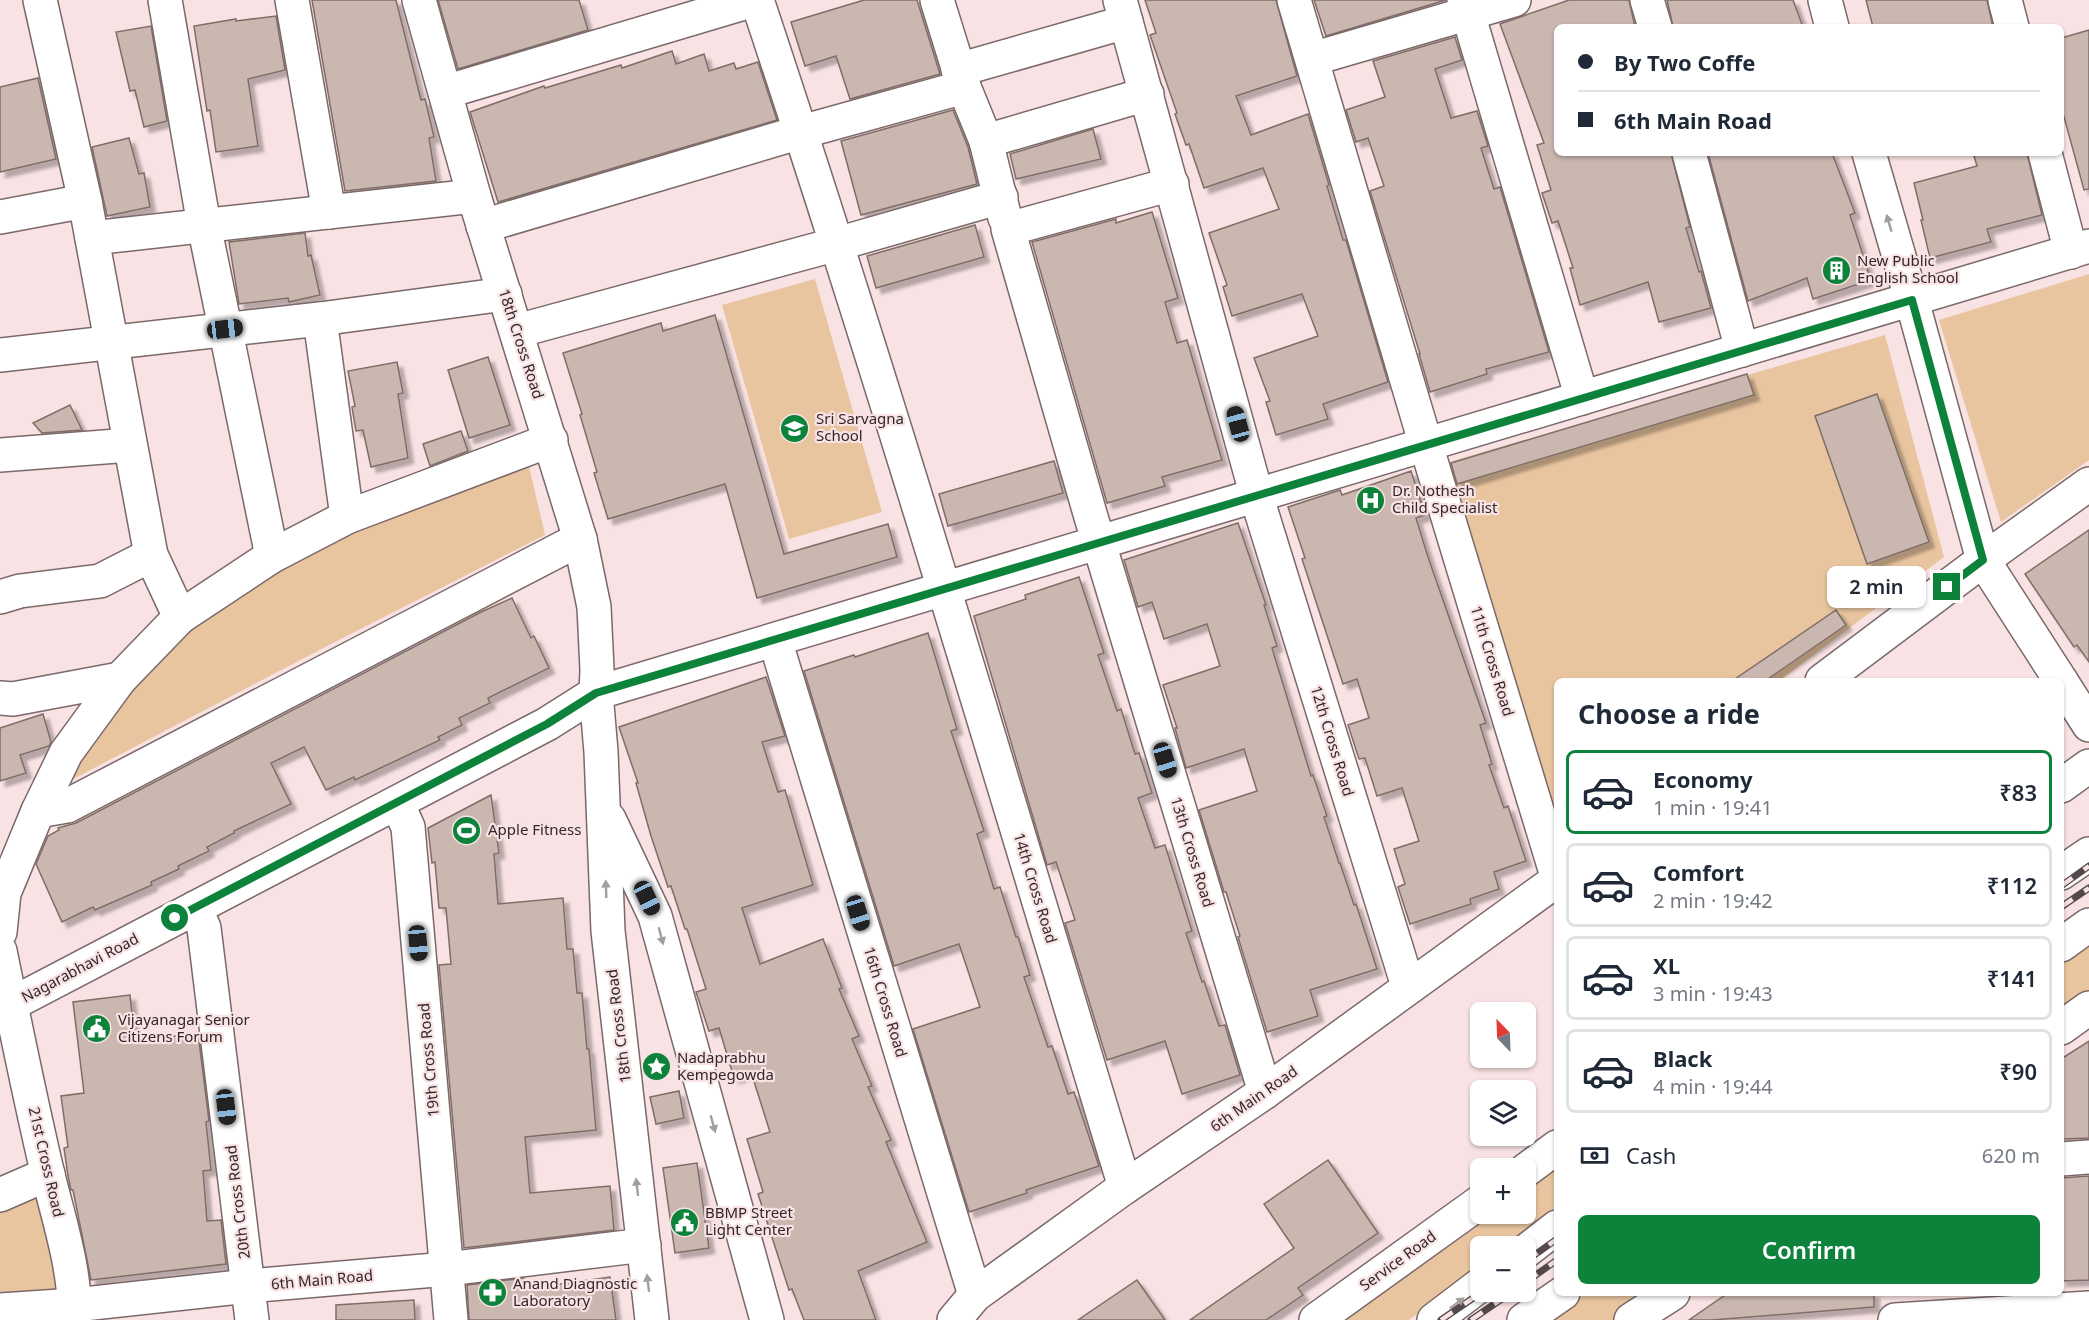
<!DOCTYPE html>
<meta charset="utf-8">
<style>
body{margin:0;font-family:"Noto Sans",sans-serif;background:#f6f6f7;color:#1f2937;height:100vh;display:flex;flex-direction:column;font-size:22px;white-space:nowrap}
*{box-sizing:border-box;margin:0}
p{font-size:20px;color:#747a83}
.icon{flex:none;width:33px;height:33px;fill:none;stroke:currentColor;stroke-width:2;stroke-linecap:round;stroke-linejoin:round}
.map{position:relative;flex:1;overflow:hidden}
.details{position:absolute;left:1554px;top:678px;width:510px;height:618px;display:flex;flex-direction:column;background:#fff;border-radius:9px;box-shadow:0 2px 4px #0004}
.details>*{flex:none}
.banner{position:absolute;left:1554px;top:24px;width:510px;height:132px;border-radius:9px;box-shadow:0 2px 4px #0004;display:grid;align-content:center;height:132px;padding:0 24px;background:#fff}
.needle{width:39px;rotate:337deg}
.tools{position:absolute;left:1470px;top:1002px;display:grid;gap:12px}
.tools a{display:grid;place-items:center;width:66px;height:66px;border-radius:9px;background:#fff;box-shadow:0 2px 4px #0004;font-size:30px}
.end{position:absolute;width:27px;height:27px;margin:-14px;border:8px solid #0c823a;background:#fff;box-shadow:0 0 0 3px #fff}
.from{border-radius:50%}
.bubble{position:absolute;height:42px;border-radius:9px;background:#fff;box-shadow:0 2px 4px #0004;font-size:20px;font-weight:600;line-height:42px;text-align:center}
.car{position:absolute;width:18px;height:36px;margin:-18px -9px;border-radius:8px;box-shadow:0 0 4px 2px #0007;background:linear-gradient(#222 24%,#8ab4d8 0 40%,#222 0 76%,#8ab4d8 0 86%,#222 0)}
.banner b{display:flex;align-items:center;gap:21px;height:57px;font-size:22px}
.banner b+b{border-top:2px solid #e0e1e3}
.banner i{width:15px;height:15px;background:#1f2937}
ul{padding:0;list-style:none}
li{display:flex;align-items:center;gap:18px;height:84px;margin:0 12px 9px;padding:0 12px;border:3px solid #e0e1e3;border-radius:9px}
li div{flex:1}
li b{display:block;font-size:22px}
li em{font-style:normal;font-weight:600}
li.active{border-color:#0c823a}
li>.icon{width:54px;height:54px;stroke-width:1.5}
h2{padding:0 24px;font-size:27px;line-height:72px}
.pay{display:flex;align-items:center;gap:15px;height:66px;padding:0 24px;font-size:22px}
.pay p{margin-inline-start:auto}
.primary-button{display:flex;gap:12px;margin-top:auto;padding:12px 24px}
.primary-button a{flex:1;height:69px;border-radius:9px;background:#0c823a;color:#fff;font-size:24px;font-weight:600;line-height:69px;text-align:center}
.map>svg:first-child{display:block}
</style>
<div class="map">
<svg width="2089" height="1320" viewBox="0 0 2089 1320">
<defs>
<filter id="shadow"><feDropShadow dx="5.5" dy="5.5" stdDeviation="1.5" flood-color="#0004"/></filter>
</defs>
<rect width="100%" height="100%" fill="#f8e2e3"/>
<!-- green -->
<g fill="#e9c59f">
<polygon points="2089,274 2089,460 2001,522 1939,320"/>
<polygon points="815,279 882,512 789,539 722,305"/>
<polygon points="1885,335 1944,557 1779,681 1557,681 1557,814 1442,464"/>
<polygon points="528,462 545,535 329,645 56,788 158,647 288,559"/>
<polygon points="2089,941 2089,1004 2061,1024 2061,961"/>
<polygon points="1557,1155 1557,1212 1510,1246 1480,1246 1480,1268 1409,1320 1328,1320 1480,1214 1526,1214 1526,1178"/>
<polygon points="41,1191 61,1293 0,1298 0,1209"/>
<polygon points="1587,1293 1678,1293 1640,1320 1546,1320"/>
</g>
<!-- building -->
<g fill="#cab7b0" stroke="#7f6d67" stroke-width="1.5" filter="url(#shadow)">
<polygon points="312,0 396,0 421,100 425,99 434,137 429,138 436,181 345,191"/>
<polygon points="438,0 579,0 588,30 458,69"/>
<polygon points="864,0 917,0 940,74 850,99 836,56 805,66 791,22"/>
<polygon points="1145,0 1276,0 1297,76 1236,96 1251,135 1308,114 1329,185 1327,186 1343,240 1346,240 1388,382 1323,404 1328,419 1276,435 1266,402 1270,401 1254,358 1318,336 1302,294 1232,316 1223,287 1227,285 1209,233 1279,209 1263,168 1204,188 1189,144 1186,145 1175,114 1177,113 1150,35 1156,33"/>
<polygon points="1314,0 1446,0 1326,36"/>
<polygon points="1569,0 1629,0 1635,27 1557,27 1557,153 1671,153 1690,227 1686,228 1699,272 1701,271 1711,308 1659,322 1648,282 1580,305 1570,268 1573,268 1558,221 1552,223 1542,193 1551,190 1537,145 1544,143 1500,24"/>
<polygon points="1667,0 1793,0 1803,27 1673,27"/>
<polygon points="1866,0 1987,0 1993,27 1873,27"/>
<polygon points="276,16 285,70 248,79 258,146 216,152 210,110 207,111 194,26 236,19 236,21"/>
<polygon points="151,26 167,121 144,127 135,90 130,91 116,32"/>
<polygon points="2089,30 2089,189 2084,190 2061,106 2061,38"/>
<polygon points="1455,37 1462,60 1435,69 1451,118 1477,111 1488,146 1481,148 1494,189 1500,187 1549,352 1486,369 1487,374 1430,392 1419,354 1420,354 1370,191 1384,186 1368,138 1356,142 1346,110 1385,97 1373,61"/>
<polygon points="672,51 676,64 704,54 709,71 734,63 736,69 758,62 777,120 498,202 470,112 544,86 545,88 621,65 622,68"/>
<polygon points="38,78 56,159 0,172 0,87"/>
<polygon points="953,110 968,147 977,184 861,215 841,141"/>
<polygon points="1093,129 1101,159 1016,179 1010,154"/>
<polygon points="129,138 139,174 144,173 150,207 107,216 92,147"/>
<polygon points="1708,153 1832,153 1855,213 1850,215 1871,280 1813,299 1807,278 1748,301"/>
<polygon points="1986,153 2027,153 2042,215 1987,229 1991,242 1930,258 1921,220 1923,220 1914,183 1977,166 1974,156"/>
<polygon points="1152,212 1178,298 1165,302 1177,343 1187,340 1222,460 1162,477 1165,486 1107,503 1032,242 1116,219 1116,223"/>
<polygon points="975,225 984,257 876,288 867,256"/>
<polygon points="305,233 308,256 311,255 320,295 289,302 288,298 239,304 229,242"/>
<polygon points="715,315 784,554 888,524 897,557 757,598 725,484 608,519 594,473 597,472 580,415 582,414 563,353 661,323 663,331"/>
<polygon points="488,357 510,425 469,438 448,370"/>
<polygon points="397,362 403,393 398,394 408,458 371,467 363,430 356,431 352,407 355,406 348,371"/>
<polygon points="1747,374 1754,395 1457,484 1451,463"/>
<polygon points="1877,394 1929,542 1867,564 1815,416"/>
<polygon points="70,405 82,430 42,433 33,423"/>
<polygon points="461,431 468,451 430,466 423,444"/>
<polygon points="1054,461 1063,493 948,526 939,494"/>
<polygon points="1411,471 1425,515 1416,518 1428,557 1486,723 1480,725 1492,764 1489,765 1504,808 1508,806 1526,861 1494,872 1499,889 1470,899 1471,904 1410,924 1398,887 1405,884 1394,849 1419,841 1402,788 1377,796 1365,758 1359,759 1348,725 1369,718 1357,679 1343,684 1302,559 1305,558 1288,507 1340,490 1342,495"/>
<polygon points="1238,523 1266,605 1264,605 1277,646 1272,648 1311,776 1313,775 1327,816 1324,817 1339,863 1340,863 1354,905 1356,904 1377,969 1310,990 1318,1016 1267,1032 1238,937 1240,936 1226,892 1224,892 1199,810 1257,791 1244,749 1186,768 1175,728 1177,728 1163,685 1220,666 1207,624 1164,639 1152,602 1138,607 1124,560"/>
<polygon points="2089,530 2089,662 2077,645 2074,647 2025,574"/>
<polygon points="1079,577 1104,653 1098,655 1117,711 1121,709 1135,754 1139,753 1152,793 1138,798 1155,848 1165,845 1192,931 1186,933 1202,982 1204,981 1219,1026 1225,1025 1240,1075 1182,1094 1165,1041 1107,1060 1065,923 1075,920 1056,862 1047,865 974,616 1026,599 1025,595"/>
<polygon points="512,598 531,638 534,636 549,668 488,698 490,703 459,718 462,725 438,737 440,740 355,780 354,777 326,790 304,747 271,763 291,804 234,831 234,833 207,847 209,851 178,866 179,869 151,882 152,885 95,910 93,907 62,922 36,864 48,836 59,830 58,828 76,823 481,612"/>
<polygon points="1836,610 1846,625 1765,681 1732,681"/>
<polygon points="928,633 957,729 951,731 984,831 977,834 994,889 1000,887 1016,937 1018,937 1030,975 1024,977 1048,1047 1052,1046 1068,1094 1074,1092 1099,1166 1026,1190 1027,1193 969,1212 913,1029 980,1007 959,944 894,966 804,671 854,655 855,657"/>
<polygon points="766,677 785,736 762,742 778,792 785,790 813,885 742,908 760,964 823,939 842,988 839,989 859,1036 852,1039 872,1086 868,1087 891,1140 886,1142 927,1242 858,1271 876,1320 804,1320 792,1289 789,1290 758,1194 763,1192 747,1139 770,1132 751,1072 734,1078 719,1028 709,1031 696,992 706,989 687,929 685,929 671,886 668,887 651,836 636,783 638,783 619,727"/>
<polygon points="43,714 51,742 49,746 20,755 26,773 0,781 0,728"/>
<polygon points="491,795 499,853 494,854 498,904 563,898 567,949 573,949 577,993 582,993 587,1049 589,1049 596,1130 525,1137 530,1193 610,1186 614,1230 464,1248 439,965 451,964 446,908 439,908 435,862 432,863 428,828"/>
<polygon points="130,995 135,1041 198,1033 209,1121 206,1122 211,1170 203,1171 207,1221 221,1220 226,1264 91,1280 73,1190 71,1190 68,1176 64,1148 68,1147 61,1096 84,1093 73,1002"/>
<polygon points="2089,1041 2089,1138 2061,1139 2061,1059"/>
<polygon points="679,1091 684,1118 656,1124 650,1097"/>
<polygon points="1328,1160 1378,1233 1298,1288 1303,1295 1266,1320 1190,1320 1294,1248 1264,1204"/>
<polygon points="697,1163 709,1248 675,1253 663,1168"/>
<polygon points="2089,1176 2089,1280 2061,1281 2061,1178"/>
<polygon points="610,1277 616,1320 469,1320 467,1285 524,1278 525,1289"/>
<polygon points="1137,1280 1165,1320 1078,1320"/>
<polygon points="1728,1293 1874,1293 1874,1307 1712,1320 1689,1320"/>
<polygon points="414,1300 415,1320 336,1320 336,1305"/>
</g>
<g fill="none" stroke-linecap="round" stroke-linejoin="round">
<defs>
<g id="minor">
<polyline points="40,0 85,201"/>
<polyline points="165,0 204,225 272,556"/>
<polyline points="292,0 329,212"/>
<polyline points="419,0 474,196 580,539 594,607 597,670 596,693"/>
<path d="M 757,0 C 888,393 1005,791 1125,1187"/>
<polyline points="937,0 964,87 986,141"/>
<polyline points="1120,0 1261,511 1408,986"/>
<polyline points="1294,0 1426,445 1557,876"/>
<polyline points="1464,0 1582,398"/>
<polyline points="1647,0 1655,27"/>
<polyline points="2005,0 2012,27"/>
<polyline points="1312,59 1514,0"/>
<polyline points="958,70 1126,22"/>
<polyline points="445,92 754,0"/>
<polyline points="1689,153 1742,350"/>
<polyline points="2045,153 2071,252"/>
<polyline points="1172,184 1008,229 1091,517 1265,1092"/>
<polyline points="0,217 85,201 151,555 180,617"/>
<polyline points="1005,218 986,141 1147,94"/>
<polyline points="483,226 801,132 964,87"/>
<polyline points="92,238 474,196"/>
<polyline points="320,319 347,517"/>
<polyline points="517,331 837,244 1001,197"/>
<polyline points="0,355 320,319 505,294"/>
<polyline points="0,455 130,445"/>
<polyline points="0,597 20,591 100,581 151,555"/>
<polyline points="775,640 975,1295"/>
<polyline points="1822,681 1983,560 2089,484"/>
<polyline points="0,698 13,699 120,679"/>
<polyline points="2061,786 2089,766"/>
<polyline points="397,803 408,827 451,1320"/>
<polyline points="38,811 67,806 580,539"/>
<polyline points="195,908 204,928 252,1320"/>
<polyline points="0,932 4,893 38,811 66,753 120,679 180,617 272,556 347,517 551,440"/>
<path d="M 0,951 C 15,1025 30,1098 47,1171 C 58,1217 77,1273 74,1320"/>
<polyline points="2061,1028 2089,1008"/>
<polyline points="2061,1159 2089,1157"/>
<polyline points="1526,1170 1557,1147"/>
<polyline points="0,1195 48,1174"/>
<polyline points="0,1310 75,1305 248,1286 447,1269 644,1245"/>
<polyline points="954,1320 975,1295 1125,1187 1265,1092 1557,880"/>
<polyline points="1316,1320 1480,1202"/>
<polyline points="1631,1320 1673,1293"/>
<polyline points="1895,1320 2089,1308"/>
</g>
<g id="major">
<polyline points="1825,0 1832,27"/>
<polyline points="1869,153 1916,315 1983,560 2061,681"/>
<polyline points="2061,681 2089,725"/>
<polyline points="596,693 601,752 608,931 652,1320"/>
<polyline points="609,819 655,916 767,1320"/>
<polyline points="2061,873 2089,854"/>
<polyline points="2061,945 2089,925"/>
<polyline points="0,1010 547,724 596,693 2089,246"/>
<polyline points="1526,1251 1557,1227"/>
<polyline points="1434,1320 1480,1285"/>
<polyline points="1524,1320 1563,1293"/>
</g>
</defs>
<!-- minor casing -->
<use href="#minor" stroke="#7b6869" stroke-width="36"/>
<!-- major casing -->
<use href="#major" stroke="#7b6869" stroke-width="36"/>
<!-- minor -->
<use href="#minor" stroke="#fff" stroke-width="33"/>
<!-- major -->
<use href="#major" stroke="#fff" stroke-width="33"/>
<defs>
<g id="rail">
<polyline points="2061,886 2089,866"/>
<polyline points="2061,907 2089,888"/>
<polyline points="1526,1261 1557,1239"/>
<polyline points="1526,1282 1557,1260"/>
<polyline points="1441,1320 1482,1292"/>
<polyline points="1471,1320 1512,1292"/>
</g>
</defs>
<!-- rail casing -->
<use href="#rail" stroke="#53494a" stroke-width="7"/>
<!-- rail -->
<use href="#rail" stroke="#f8e2e3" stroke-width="4.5" stroke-dasharray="14" stroke-linecap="butt"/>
</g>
<!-- one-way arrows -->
<defs><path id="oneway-solid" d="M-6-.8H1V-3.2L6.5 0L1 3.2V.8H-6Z" transform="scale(1.5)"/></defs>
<g fill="#a29e9f">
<use href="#oneway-solid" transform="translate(1889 223) rotate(-106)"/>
<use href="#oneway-solid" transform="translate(606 889) rotate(-92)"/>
<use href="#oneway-solid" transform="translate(661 936) rotate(75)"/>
<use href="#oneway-solid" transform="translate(713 1124) rotate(75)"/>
<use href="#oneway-solid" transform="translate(637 1187) rotate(-97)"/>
<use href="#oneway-solid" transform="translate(648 1283) rotate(-97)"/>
<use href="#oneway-solid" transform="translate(1457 1303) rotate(-37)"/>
</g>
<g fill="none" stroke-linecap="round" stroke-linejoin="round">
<!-- route -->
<polyline stroke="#0c823a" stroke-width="8" points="175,918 547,724 596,693 1912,300 1983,560 1947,587"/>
</g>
<!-- icons -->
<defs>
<symbol id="building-disc" viewBox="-11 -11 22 22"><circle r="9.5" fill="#0c823a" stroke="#f8e2e3"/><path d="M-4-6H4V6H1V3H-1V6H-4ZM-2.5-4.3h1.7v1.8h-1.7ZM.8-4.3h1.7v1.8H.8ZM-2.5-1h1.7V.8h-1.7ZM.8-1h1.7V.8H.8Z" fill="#fff"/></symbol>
<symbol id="school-disc" viewBox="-11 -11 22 22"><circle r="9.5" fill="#0c823a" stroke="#f8e2e3"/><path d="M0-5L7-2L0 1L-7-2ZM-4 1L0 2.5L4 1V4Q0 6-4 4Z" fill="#fff"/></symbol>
<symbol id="hospital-disc" viewBox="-11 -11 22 22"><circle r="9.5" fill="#0c823a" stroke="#f8e2e3"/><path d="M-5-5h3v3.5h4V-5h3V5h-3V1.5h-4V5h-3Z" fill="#fff"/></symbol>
<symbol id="stadium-disc" viewBox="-11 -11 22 22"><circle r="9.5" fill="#0c823a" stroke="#f8e2e3"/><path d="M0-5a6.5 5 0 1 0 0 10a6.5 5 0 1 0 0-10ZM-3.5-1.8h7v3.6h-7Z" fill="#fff"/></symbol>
<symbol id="civic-disc" viewBox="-11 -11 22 22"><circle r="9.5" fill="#0c823a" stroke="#f8e2e3"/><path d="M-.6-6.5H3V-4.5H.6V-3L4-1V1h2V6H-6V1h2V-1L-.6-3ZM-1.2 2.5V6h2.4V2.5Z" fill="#fff"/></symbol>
<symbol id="sight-disc" viewBox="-11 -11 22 22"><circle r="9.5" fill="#0c823a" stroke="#f8e2e3"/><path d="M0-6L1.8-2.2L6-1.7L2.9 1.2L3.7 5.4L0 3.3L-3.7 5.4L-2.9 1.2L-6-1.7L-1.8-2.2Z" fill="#fff"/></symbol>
<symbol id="pharmacy-disc" viewBox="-11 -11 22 22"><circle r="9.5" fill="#0c823a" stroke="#f8e2e3"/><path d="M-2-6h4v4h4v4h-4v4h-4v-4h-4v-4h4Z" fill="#fff"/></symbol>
</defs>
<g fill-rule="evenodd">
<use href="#building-disc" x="1820" y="254" width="33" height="33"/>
<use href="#school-disc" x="778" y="412" width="33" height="33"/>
<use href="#hospital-disc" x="1354" y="484" width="33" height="33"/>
<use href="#stadium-disc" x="450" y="814" width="33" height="33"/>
<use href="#civic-disc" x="80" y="1012" width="33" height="33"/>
<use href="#sight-disc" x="640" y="1050" width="33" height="33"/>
<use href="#civic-disc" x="668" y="1206" width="33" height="33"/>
<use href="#pharmacy-disc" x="476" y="1276" width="33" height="33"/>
</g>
<g text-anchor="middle" stroke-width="4.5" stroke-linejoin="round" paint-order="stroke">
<!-- poi labels -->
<g font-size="15" fill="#302829" stroke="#f8e2e3" text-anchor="start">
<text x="1857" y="266">New Public<tspan x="1857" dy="17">English School</tspan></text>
<text x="816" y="424">Sri Sarvagna<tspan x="816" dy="17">School</tspan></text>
<text x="1392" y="496">Dr. Nothesh<tspan x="1392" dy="17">Child Specialist</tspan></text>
<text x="488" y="835">Apple Fitness</text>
<text x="118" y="1025">Vijayanagar Senior<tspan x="118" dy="17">Citizens Forum</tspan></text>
<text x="677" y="1063">Nadaprabhu<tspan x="677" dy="17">Kempegowda</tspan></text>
<text x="705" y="1218">BBMP Street<tspan x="705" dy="17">Light Center</tspan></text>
<text x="513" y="1289">Anand Diagnostic<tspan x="513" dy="17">Laboratory</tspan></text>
</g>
<!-- street labels -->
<g font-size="15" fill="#302829" stroke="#f8e2e3">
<text transform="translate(521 344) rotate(72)" y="5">18th Cross Road</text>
<text transform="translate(1492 661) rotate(73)" y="5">11th Cross Road</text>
<text transform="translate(1332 741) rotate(73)" y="5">12th Cross Road</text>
<text transform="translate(1192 852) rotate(73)" y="5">13th Cross Road</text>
<text transform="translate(1035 888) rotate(73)" y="5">14th Cross Road</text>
<text transform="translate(80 968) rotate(-28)" y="5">Nagarabhavi Road</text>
<text transform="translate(885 1002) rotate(73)" y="5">16th Cross Road</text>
<text transform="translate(619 1026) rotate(-97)" y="5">18th Cross Road</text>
<text transform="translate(429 1060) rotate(-95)" y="5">19th Cross Road</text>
<text transform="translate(1254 1099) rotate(-35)" y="5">6th Main Road</text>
<text transform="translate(46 1162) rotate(77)" y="5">21st Cross Road</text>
<text transform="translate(238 1202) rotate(-97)" y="5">20th Cross Road</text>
<text transform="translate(1398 1261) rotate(-36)" y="5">Service Road</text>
<text transform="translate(322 1280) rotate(-5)" y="5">6th Main Road</text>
</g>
</g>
</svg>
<div class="tools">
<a><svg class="needle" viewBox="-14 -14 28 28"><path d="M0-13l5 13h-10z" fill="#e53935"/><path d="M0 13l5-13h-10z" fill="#747a83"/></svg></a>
<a><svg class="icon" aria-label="layers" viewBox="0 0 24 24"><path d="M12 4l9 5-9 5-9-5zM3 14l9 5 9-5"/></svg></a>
<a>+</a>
<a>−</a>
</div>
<i class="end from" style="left:175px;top:918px"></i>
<i class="end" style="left:1947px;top:587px"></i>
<div class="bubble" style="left:1827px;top:566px;width:99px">2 min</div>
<i class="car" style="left:225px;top:329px;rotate:83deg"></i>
<i class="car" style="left:1238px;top:424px;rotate:345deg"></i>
<i class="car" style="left:1165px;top:760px;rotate:163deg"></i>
<i class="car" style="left:647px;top:898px;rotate:155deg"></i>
<i class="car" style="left:858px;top:913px;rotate:163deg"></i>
<i class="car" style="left:418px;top:943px;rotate:175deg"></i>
<i class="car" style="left:226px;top:1107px;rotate:173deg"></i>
<div class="banner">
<b><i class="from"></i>By Two Coffe</b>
<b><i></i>6th Main Road</b>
</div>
<section class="details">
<h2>Choose a ride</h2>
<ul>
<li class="active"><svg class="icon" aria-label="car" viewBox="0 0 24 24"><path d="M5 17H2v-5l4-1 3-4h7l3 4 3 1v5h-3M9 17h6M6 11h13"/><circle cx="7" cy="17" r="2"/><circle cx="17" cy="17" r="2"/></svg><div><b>Economy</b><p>1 min · 19:41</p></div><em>₹83</em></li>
<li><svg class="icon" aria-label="car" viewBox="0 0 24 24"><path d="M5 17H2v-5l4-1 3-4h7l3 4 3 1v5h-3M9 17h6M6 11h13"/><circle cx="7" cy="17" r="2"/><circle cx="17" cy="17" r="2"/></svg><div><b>Comfort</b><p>2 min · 19:42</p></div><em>₹112</em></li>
<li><svg class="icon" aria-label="car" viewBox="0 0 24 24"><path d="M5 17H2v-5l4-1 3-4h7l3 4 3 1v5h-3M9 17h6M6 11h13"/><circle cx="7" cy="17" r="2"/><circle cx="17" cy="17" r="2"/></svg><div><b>XL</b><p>3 min · 19:43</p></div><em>₹141</em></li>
<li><svg class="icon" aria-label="car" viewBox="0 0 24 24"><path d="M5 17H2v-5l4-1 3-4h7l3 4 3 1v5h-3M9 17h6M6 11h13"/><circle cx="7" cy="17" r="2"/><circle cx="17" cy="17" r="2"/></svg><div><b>Black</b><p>4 min · 19:44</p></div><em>₹90</em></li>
</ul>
<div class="pay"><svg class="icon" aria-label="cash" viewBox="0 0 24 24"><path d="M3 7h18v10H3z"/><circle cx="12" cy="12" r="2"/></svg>Cash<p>620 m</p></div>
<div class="primary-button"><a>Confirm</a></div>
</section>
</div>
